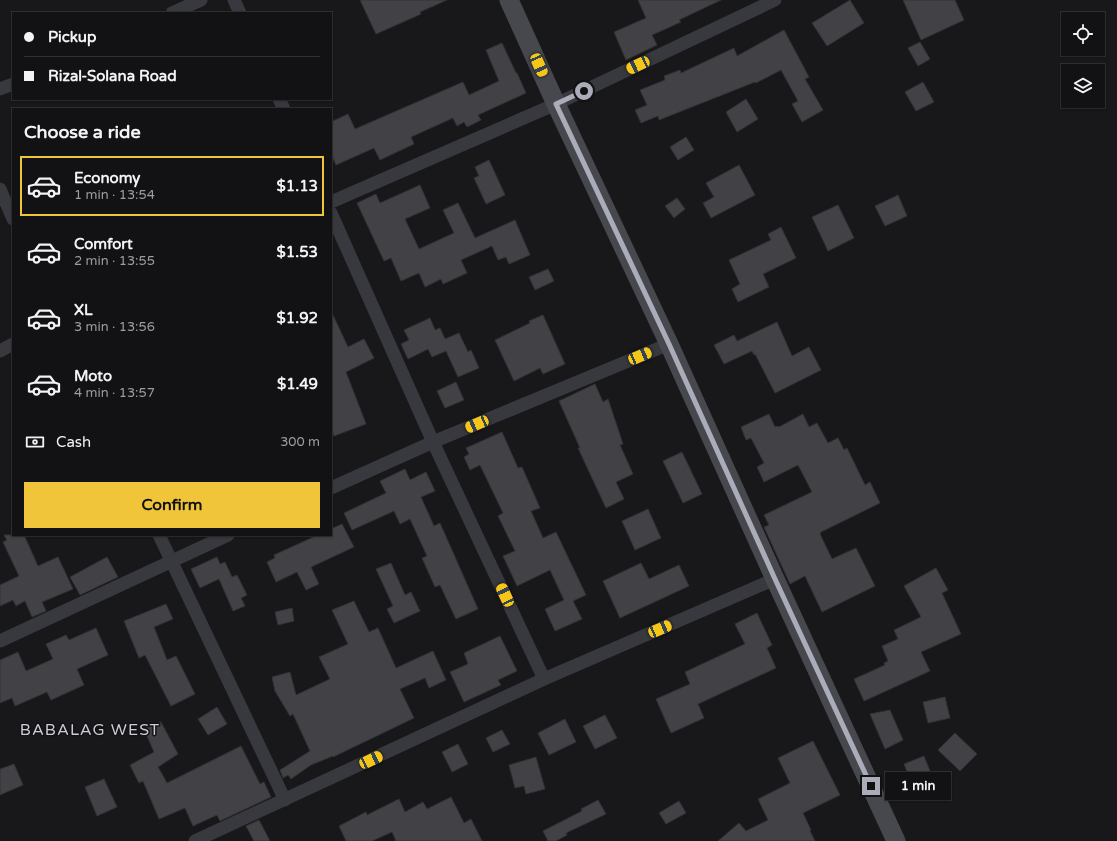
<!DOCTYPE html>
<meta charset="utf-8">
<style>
body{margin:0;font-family:"Varela Round",sans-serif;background:#1f1f22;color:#f1f3f6;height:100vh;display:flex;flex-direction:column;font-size:15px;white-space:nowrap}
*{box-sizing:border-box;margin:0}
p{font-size:13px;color:#9c9da0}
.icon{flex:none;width:22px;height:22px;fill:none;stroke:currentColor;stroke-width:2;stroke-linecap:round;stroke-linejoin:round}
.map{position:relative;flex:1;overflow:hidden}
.sheet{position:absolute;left:12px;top:108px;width:320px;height:428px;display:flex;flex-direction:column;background:#121114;border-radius:0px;box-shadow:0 1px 3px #0004,0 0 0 1px #313134}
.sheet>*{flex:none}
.hud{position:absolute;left:12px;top:12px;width:320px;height:88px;border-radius:0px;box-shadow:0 1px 3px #0004,0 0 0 1px #313134;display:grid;align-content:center;height:88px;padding:0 12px;background:#121114}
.buttons{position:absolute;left:1061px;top:12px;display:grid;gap:8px}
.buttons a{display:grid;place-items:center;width:44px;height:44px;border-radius:0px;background:#121114;box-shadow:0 1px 3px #0004,0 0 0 1px #313134;font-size:20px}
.end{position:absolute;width:18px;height:18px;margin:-9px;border:5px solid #aaadb9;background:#111;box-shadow:0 0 0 2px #111}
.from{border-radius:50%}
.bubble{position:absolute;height:28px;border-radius:0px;background:#121114;box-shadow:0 1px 3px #0004,0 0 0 1px #313134;font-size:13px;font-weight:700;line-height:28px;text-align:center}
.car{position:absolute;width:12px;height:24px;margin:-12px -6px;border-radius:5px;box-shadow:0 0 3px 1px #0007;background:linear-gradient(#f5c518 24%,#345 0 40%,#f5c518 0 76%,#345 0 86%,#f5c518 0)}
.hud b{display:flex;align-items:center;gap:14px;height:38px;font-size:15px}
.hud b+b{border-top:1px solid #313134}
.hud i{width:10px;height:10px;background:#f1f3f6}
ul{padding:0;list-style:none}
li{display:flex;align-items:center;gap:12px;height:60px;margin:0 8px 6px;padding:0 4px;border:2px solid transparent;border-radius:0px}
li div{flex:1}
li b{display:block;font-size:15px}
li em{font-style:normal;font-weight:700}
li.selected{border-color:#f0c539}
li>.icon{width:36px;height:36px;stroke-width:1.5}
h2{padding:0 12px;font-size:18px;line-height:48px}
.pay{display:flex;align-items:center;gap:10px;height:44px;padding:0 12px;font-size:15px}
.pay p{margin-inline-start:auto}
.action{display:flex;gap:8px;margin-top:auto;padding:8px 12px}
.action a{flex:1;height:46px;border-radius:0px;background:#f0c539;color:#111;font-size:16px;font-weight:700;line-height:46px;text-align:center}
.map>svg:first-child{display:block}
</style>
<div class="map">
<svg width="1117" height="841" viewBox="0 0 1117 841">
<rect width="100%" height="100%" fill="#18171a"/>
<!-- building -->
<g fill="#424246" stroke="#323135">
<polygon points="360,0 447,0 420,12 421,14 376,34"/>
<polygon points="638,0 721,0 679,20 681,22 652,35 657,45 626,60 614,32 646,18"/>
<polygon points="850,0 864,23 827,46 812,23"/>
<polygon points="903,0 955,0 964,20 921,40"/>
<polygon points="784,30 809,77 805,79 823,110 802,122 792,104 798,101 781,70 756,83 755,82 659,120 658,116 641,123 635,110 647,105 640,90 665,80 664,76 680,70 681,73 734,48 737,56"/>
<polygon points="920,42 930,59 918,66 908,48"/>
<polygon points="502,43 516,73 517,73 526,93 478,115 481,120 467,127 464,122 457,126 453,118 442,123 411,137 414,144 380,160 374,148 336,165 331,154 331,122 348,114 355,129 463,82 469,95 499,81 486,50"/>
<polygon points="923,82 934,102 916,111 905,92"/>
<polygon points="746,99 758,119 737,132 726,112"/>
<polygon points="686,137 694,150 678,160 670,147"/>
<polygon points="489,160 505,195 486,204 474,178 479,176 475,167"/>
<polygon points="739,165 755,195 711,218 703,203 714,197 706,183"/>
<polygon points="420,185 430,208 405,219 419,249 454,233 443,210 458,203 475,238 515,220 530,255 509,264 506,257 498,260 492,246 461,260 467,273 443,284 441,279 425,287 419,273 401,281 391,258 384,261 357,203 376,194 380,203"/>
<polygon points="898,195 907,216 885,226 875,206"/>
<polygon points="677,198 685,209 674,218 665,206"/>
<polygon points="838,205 854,238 828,251 812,217"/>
<polygon points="781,227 796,258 763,274 769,287 738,302 732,289 740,284 729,260 771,240 768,234"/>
<polygon points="548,269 554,281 535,290 529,277"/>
<polygon points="331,311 348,347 364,339 374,358 346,372 366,424 334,436 331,429"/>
<polygon points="543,315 565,364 543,374 540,368 514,381 495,340 530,323 529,321"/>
<polygon points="430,318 435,330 440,328 445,339 459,333 468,352 471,350 479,368 458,377 446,351 432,357 428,349 408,359 401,344 409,340 404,330"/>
<polygon points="777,322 792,356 809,347 821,370 775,393 755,354 754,355 752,351 724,364 714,345 734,335 737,341"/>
<polygon points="456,382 464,400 445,408 437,391"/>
<polygon points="595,384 603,402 608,399 623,444 620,445 633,474 616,482 624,499 606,508 578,448 580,448 559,401"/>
<polygon points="769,414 775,427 778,426 779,427 803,414 809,427 817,423 828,443 838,438 844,450 847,448 865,485 870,482 880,503 821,532 820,534 832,559 856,548 875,586 822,612 805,576 790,584 764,527 769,525 764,515 812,492 798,465 764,482 757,467 764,463 751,438 746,440 741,427"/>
<polygon points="502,432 518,468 522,467 540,508 531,511 543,538 556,532 586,595 573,601 582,619 555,631 545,609 564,600 550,570 517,586 503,556 515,551 498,516 503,513 480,465 470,470 464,457 469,454 466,448"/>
<polygon points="682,452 702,494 683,503 663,461"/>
<polygon points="405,469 410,480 426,472 435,491 421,497 434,526 440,523 478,609 456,619 440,585 435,587 422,558 427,556 410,519 400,524 394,511 352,530 344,513 386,493 380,481"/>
<polygon points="648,509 661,538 635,550 622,521"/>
<polygon points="342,524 354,547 311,567 319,584 306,590 297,572 276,582 267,562 275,558 274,555 318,535 331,535 331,529"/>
<polygon points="4,535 24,535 38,566 58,557 73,589 42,602 46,611 32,617 25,601 16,606 13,600 0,606 0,585 19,576 3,542 7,540"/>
<polygon points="107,557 118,577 80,595 70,577"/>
<polygon points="217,557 220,564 225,562 232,577 237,575 247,595 241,598 245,606 233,611 219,579 200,588 191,569"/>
<polygon points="391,563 405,595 411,592 420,611 394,623 387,609 393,606 376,569"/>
<polygon points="641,563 649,579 679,565 689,586 620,618 603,581"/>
<polygon points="936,568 948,590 942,593 961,634 921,652 930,671 864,701 854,679 885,665 884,663 888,661 882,646 898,639 894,630 921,617 904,586"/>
<polygon points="354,601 369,632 378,628 396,668 433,651 446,680 429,688 425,678 400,689 414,718 333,757 333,756 311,765 291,779 288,775 283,778 280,770 310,751 293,714 290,716 275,691 272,677 290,672 296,695 330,679 319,657 348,644 332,610"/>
<polygon points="166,604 173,619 154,627 167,660 176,656 195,694 171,706 145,655 139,658 124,621"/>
<polygon points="292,608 294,621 278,625 275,612"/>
<polygon points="757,613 772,645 767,648 776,668 698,704 704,718 671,733 656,699 690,684 685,672 745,644 735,624"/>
<polygon points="96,628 108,655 77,669 84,685 51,700 47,692 15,706 12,698 0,703 0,660 18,652 26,671 53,659 46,644 66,635 69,640"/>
<polygon points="500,636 517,671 498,680 501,685 464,702 450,672 468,664 464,653"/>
<polygon points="945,697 950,718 928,723 923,702"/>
<polygon points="217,707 227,724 208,735 198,719"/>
<polygon points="890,710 903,740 885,749 870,714"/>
<polygon points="605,715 617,738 595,749 583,726"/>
<polygon points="565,719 576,742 549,755 538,733"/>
<polygon points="161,722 178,754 158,767 167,783 241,746 260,784 264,782 271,797 220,821 217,815 193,826 185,808 159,819 143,781 139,783 130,765 154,752 144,729"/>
<polygon points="502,730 510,744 493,752 486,738"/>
<polygon points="955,733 977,754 960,771 938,750"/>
<polygon points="813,741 840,795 803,813 811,830 810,831 815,841 718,841 739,823 746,831 768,820 758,799 790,783 778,758"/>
<polygon points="458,744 468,764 452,772 442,752"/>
<polygon points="924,756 934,781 914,789 904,764"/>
<polygon points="536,757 545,789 526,794 524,786 515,788 509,765"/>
<polygon points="14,764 23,785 0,795 0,769"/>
<polygon points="104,779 117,807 97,816 85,787"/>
<polygon points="451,797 464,823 471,819 482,841 396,841 392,832 372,841 346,841 339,826 366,812 367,815 399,799 405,812 423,802 427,809"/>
<polygon points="598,800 606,814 566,833 567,835 556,841 548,841 543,831 582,811 581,809"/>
<polygon points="679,801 686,813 666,824 659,813"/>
<polygon points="259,820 270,841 254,841 246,826"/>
</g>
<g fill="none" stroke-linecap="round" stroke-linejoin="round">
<!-- minor -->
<g stroke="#38393e" stroke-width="13">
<polyline points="234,0 240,13"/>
<polyline points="172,13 201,0"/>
<polyline points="0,89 13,84"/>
<polyline points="279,99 284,109"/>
<polyline points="0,189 13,219"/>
<polyline points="331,202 556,104 775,0"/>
<polyline points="331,213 433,442 544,679"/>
<polyline points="0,351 13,344"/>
<polyline points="331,488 433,442 669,344"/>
<polyline points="159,535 285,800"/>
<polyline points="0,641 228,535"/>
<polyline points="195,841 544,679 775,579"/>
</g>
<!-- secondary -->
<polyline stroke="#46484e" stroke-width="19" points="509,0 556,104 669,344 775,579 896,841"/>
</g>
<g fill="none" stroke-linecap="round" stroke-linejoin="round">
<!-- route -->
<polyline stroke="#aaadb9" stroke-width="5" points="584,91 556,104 669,344 775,579 871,786"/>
</g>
<g text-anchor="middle" stroke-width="3" stroke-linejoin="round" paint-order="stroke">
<!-- quarter labels -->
<g font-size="16" letter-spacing="1" fill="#cbcdd5" stroke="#131215">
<text x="90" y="735">BABALAG WEST</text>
</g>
</g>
</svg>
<div class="buttons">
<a><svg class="icon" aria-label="locate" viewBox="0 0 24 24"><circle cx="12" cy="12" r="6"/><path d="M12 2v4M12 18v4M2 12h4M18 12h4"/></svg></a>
<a><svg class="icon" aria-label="layers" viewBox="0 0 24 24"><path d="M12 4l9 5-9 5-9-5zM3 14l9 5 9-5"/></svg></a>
</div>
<i class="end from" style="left:584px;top:91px"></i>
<i class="end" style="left:871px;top:786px"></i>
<div class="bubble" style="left:885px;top:772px;width:66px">1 min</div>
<i class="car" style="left:539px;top:65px;rotate:156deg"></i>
<i class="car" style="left:638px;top:65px;rotate:245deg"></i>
<i class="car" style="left:640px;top:356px;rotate:67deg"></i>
<i class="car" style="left:477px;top:424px;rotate:247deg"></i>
<i class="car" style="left:505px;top:595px;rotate:335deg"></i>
<i class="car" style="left:660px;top:629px;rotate:67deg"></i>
<i class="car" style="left:371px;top:760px;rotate:65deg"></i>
<div class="hud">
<b><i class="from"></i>Pickup</b>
<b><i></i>Rizal-Solana Road</b>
</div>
<section class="sheet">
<h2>Choose a ride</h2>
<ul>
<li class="selected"><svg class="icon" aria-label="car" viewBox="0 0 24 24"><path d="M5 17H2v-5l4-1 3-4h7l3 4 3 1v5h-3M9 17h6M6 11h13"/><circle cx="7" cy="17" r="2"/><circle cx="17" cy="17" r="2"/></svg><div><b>Economy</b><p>1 min · 13:54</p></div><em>$1.13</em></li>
<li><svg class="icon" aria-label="car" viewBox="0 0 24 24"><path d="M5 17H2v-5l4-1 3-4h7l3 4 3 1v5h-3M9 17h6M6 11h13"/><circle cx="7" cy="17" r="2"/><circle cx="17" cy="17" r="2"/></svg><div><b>Comfort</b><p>2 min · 13:55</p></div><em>$1.53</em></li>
<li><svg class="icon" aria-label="car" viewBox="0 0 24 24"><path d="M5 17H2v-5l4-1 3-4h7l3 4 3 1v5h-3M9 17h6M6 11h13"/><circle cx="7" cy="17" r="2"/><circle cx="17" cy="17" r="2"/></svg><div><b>XL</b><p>3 min · 13:56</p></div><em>$1.92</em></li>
<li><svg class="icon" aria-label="car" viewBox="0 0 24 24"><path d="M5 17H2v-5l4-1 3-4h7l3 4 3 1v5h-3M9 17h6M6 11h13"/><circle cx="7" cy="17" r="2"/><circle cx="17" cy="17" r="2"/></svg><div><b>Moto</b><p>4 min · 13:57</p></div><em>$1.49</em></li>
</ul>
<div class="pay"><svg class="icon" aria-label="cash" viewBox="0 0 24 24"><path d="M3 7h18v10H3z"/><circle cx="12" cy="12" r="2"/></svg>Cash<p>300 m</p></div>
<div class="action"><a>Confirm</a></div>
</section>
</div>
